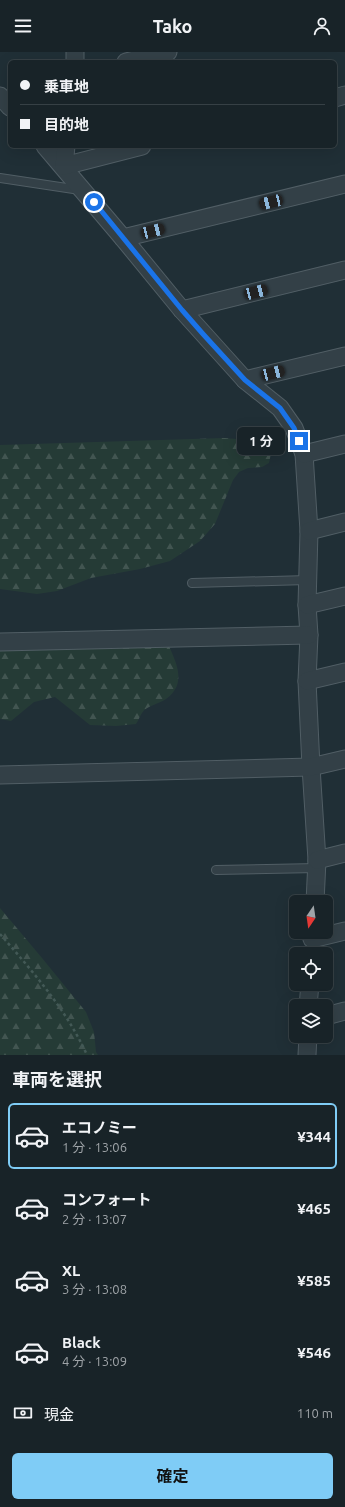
<!DOCTYPE html>
<html lang="ja">
<meta charset="utf-8">
<style>
body{margin:0;font-family:Ubuntu,"Noto Sans JP",sans-serif;background:#252f34;color:#f1f3f6;height:100vh;display:flex;flex-direction:column;font-size:15px;white-space:nowrap}
*{box-sizing:border-box;margin:0}
p{font-size:13px;color:#9fa4a8}
.icon{flex:none;width:22px;height:22px;fill:none;stroke:currentColor;stroke-width:2;stroke-linecap:round;stroke-linejoin:round}
.map{position:relative;height:1003px;overflow:hidden}
.panel{display:flex;flex-direction:column;background:#182328;flex:1}
.panel>*{flex:none}
.hud{position:absolute;left:8px;top:8px;width:329px;height:88px;border-radius:6px;box-shadow:0 4px 16px #0002,0 0 0 1px #364045;display:grid;align-content:center;height:88px;padding:0 12px;background:#182328}
.needle{width:26px;rotate:193deg}
.fabs{position:absolute;left:289px;top:843px;display:grid;gap:8px}
.fabs a{display:grid;place-items:center;width:44px;height:44px;border-radius:6px;background:#182328;box-shadow:0 4px 16px #0002,0 0 0 1px #364045;font-size:20px}
.end{position:absolute;width:18px;height:18px;margin:-9px;border:5px solid #1a73e8;background:#fff;box-shadow:0 0 0 2px #fff}
.from{border-radius:50%}
.bubble{position:absolute;height:28px;border-radius:6px;background:#182328;box-shadow:0 4px 16px #0002,0 0 0 1px #364045;font-size:13px;font-weight:700;line-height:28px;text-align:center}
.car{position:absolute;width:12px;height:24px;margin:-12px -6px;border-radius:5px;box-shadow:0 0 3px 1px #0007;background:linear-gradient(#222 24%,#8ab4d8 0 40%,#222 0 76%,#8ab4d8 0 86%,#222 0)}
.hud b{display:flex;align-items:center;gap:14px;height:38px;font-size:15px}
.hud b+b{border-top:1px solid #364045}
.hud i{width:10px;height:10px;background:#f1f3f6}
ul{padding:0;list-style:none}
li{display:flex;align-items:center;gap:12px;height:66px;margin:0 8px 6px;padding:0 4px;border:2px solid transparent;border-radius:6px}
li div{flex:1}
li b{display:block;font-size:15px}
li em{font-style:normal;font-weight:700}
li.active{border-color:#7fccf6}
li>.icon{width:36px;height:36px;stroke-width:1.5}
h2{padding:0 12px;font-size:18px;line-height:48px}
.pay{display:flex;align-items:center;gap:10px;height:44px;padding:0 12px;font-size:15px}
.pay p{margin-inline-start:auto}
.button{display:flex;gap:8px;margin-top:auto;padding:8px 12px}
.button a{flex:1;height:46px;border-radius:6px;background:#7fccf6;color:#111;font-size:16px;font-weight:700;line-height:46px;text-align:center}
header{display:flex;justify-content:space-between;align-items:center;height:52px;padding:0 12px;background:#182328;font-size:18px;font-weight:700}
.map>svg:first-child{display:block}
</style>
<header><svg class="icon" aria-label="menu" viewBox="0 0 24 24"><path d="M4 6h16M4 12h16M4 18h16"/></svg>Tako<svg class="icon" aria-label="person" viewBox="0 0 24 24"><circle cx="12" cy="8" r="4"/><path d="M4 21q1-7 8-7t8 7"/></svg></header>
<div class="map">
<svg width="345" height="1003" viewBox="0 0 345 1003">
<defs>
<pattern id="forest-firs" width="22" height="20" patternUnits="userSpaceOnUse"><rect width="22" height="20" fill="#253b36"/><path d="M5 1l3.5 6h-7zM16 11l3.5 6h-7z" fill="#425551"/></pattern>
</defs>
<rect width="100%" height="100%" fill="#202f36"/>
<!-- forest -->
<g fill="url(#forest-firs)">
<path d="M 225,386 C 244,388 257,388 271,401 L 269,411 L 262,415 L 248,416 L 239,420 L 233,428 L 215,472 L 200,489 L 170,509 L 140,517 L 91,526 L 57,539 L 37,542 L 0,537 L 0,393 Z"/>
<path d="M 0,583 L 24,586 L 51,598 L 74,593 L 168,592 C 177,612 187,632 166,647 C 159,652 146,654 142,661 C 140,664 138,669 136,672 L 116,674 L 90,673 L 55,645 L 34,650 L 11,669 L 0,667 Z"/>
<polygon points="0,856 42,906 86,960 94,980 96,1000 98,1003 0,1003"/>
</g>
<g fill="none" stroke-linecap="round" stroke-linejoin="round">
<defs>
<g id="service">
<polyline points="0,126 80,138"/>
<polyline points="192,531 308,528"/>
<polyline points="216,818 317,816"/>
</g>
<g id="minor">
<polyline points="75,10 75,0"/>
<polyline points="126,10 168,0"/>
<polyline points="0,44 10,55"/>
<polyline points="335,46 345,43"/>
<polyline points="45,94 123,186 182,258 245,328 280,356 294,376 304,402 309,479 307,553 309,583 307,629 311,715 317,808 315,850"/>
<polyline points="66,94 64,114 142,94"/>
<polyline points="123,186 345,132"/>
<polyline points="182,258 345,218"/>
<polyline points="245,328 345,304"/>
<polyline points="304,402 345,392"/>
<polyline points="309,479 345,470"/>
<polyline points="307,553 345,544"/>
<polyline points="0,590 309,583"/>
<polyline points="307,629 345,620"/>
<polyline points="0,723 311,715 345,707"/>
<polyline points="317,808 345,801"/>
<polyline points="312,887 345,879"/>
<polyline points="308,954 310,932"/>
<polyline points="326,964 345,959"/>
<polyline points="307,1003 308,984"/>
</g>
</defs>
<!-- service casing -->
<use href="#service" stroke="#515e65" stroke-width="10"/>
<!-- minor casing -->
<use href="#minor" stroke="#515e65" stroke-width="19"/>
<!-- path -->
<path stroke="#435956" stroke-width="2.5" stroke-dasharray="3 3" stroke-linecap="butt" d="M 0,882 C 33,920 66,957 87,1003"/>
<!-- service -->
<use href="#service" stroke="#334047" stroke-width="8"/>
<!-- minor -->
<use href="#minor" stroke="#334047" stroke-width="17"/>
</g>
<g fill="none" stroke-linecap="round" stroke-linejoin="round">
<!-- route -->
<polyline stroke="#1a73e8" stroke-width="5" points="94,150 182,258 203,282 245,328 280,356 294,376 299,389"/>
</g>
</svg>
<div class="fabs">
<a><svg class="needle" viewBox="-14 -14 28 28"><path d="M0-13l5 13h-10z" fill="#e53935"/><path d="M0 13l5-13h-10z" fill="#9fa4a8"/></svg></a>
<a><svg class="icon" aria-label="locate" viewBox="0 0 24 24"><circle cx="12" cy="12" r="6"/><path d="M12 2v4M12 18v4M2 12h4M18 12h4"/></svg></a>
<a><svg class="icon" aria-label="layers" viewBox="0 0 24 24"><path d="M12 4l9 5-9 5-9-5zM3 14l9 5 9-5"/></svg></a>
</div>
<i class="end from" style="left:94px;top:150px"></i>
<i class="end" style="left:299px;top:389px"></i>
<div class="bubble" style="left:237px;top:375px;width:48px">1 分</div>
<i class="car" style="left:271px;top:150px;rotate:257deg"></i>
<i class="car" style="left:153px;top:179px;rotate:76deg"></i>
<i class="car" style="left:256px;top:240px;rotate:76deg"></i>
<i class="car" style="left:273px;top:321px;rotate:76deg"></i>
<div class="hud">
<b><i class="from"></i>乗車地</b>
<b><i></i>目的地</b>
</div>
</div>
<section class="panel">
<h2>車両を選択</h2>
<ul>
<li class="active"><svg class="icon" aria-label="car" viewBox="0 0 24 24"><path d="M5 17H2v-5l4-1 3-4h7l3 4 3 1v5h-3M9 17h6M6 11h13"/><circle cx="7" cy="17" r="2"/><circle cx="17" cy="17" r="2"/></svg><div><b>エコノミー</b><p>1 分 · 13:06</p></div><em>¥344</em></li>
<li><svg class="icon" aria-label="car" viewBox="0 0 24 24"><path d="M5 17H2v-5l4-1 3-4h7l3 4 3 1v5h-3M9 17h6M6 11h13"/><circle cx="7" cy="17" r="2"/><circle cx="17" cy="17" r="2"/></svg><div><b>コンフォート</b><p>2 分 · 13:07</p></div><em>¥465</em></li>
<li><svg class="icon" aria-label="car" viewBox="0 0 24 24"><path d="M5 17H2v-5l4-1 3-4h7l3 4 3 1v5h-3M9 17h6M6 11h13"/><circle cx="7" cy="17" r="2"/><circle cx="17" cy="17" r="2"/></svg><div><b>XL</b><p>3 分 · 13:08</p></div><em>¥585</em></li>
<li><svg class="icon" aria-label="car" viewBox="0 0 24 24"><path d="M5 17H2v-5l4-1 3-4h7l3 4 3 1v5h-3M9 17h6M6 11h13"/><circle cx="7" cy="17" r="2"/><circle cx="17" cy="17" r="2"/></svg><div><b>Black</b><p>4 分 · 13:09</p></div><em>¥546</em></li>
</ul>
<div class="pay"><svg class="icon" aria-label="cash" viewBox="0 0 24 24"><path d="M3 7h18v10H3z"/><circle cx="12" cy="12" r="2"/></svg>現金<p>110 m</p></div>
<div class="button"><a>確定</a></div>
</section>
